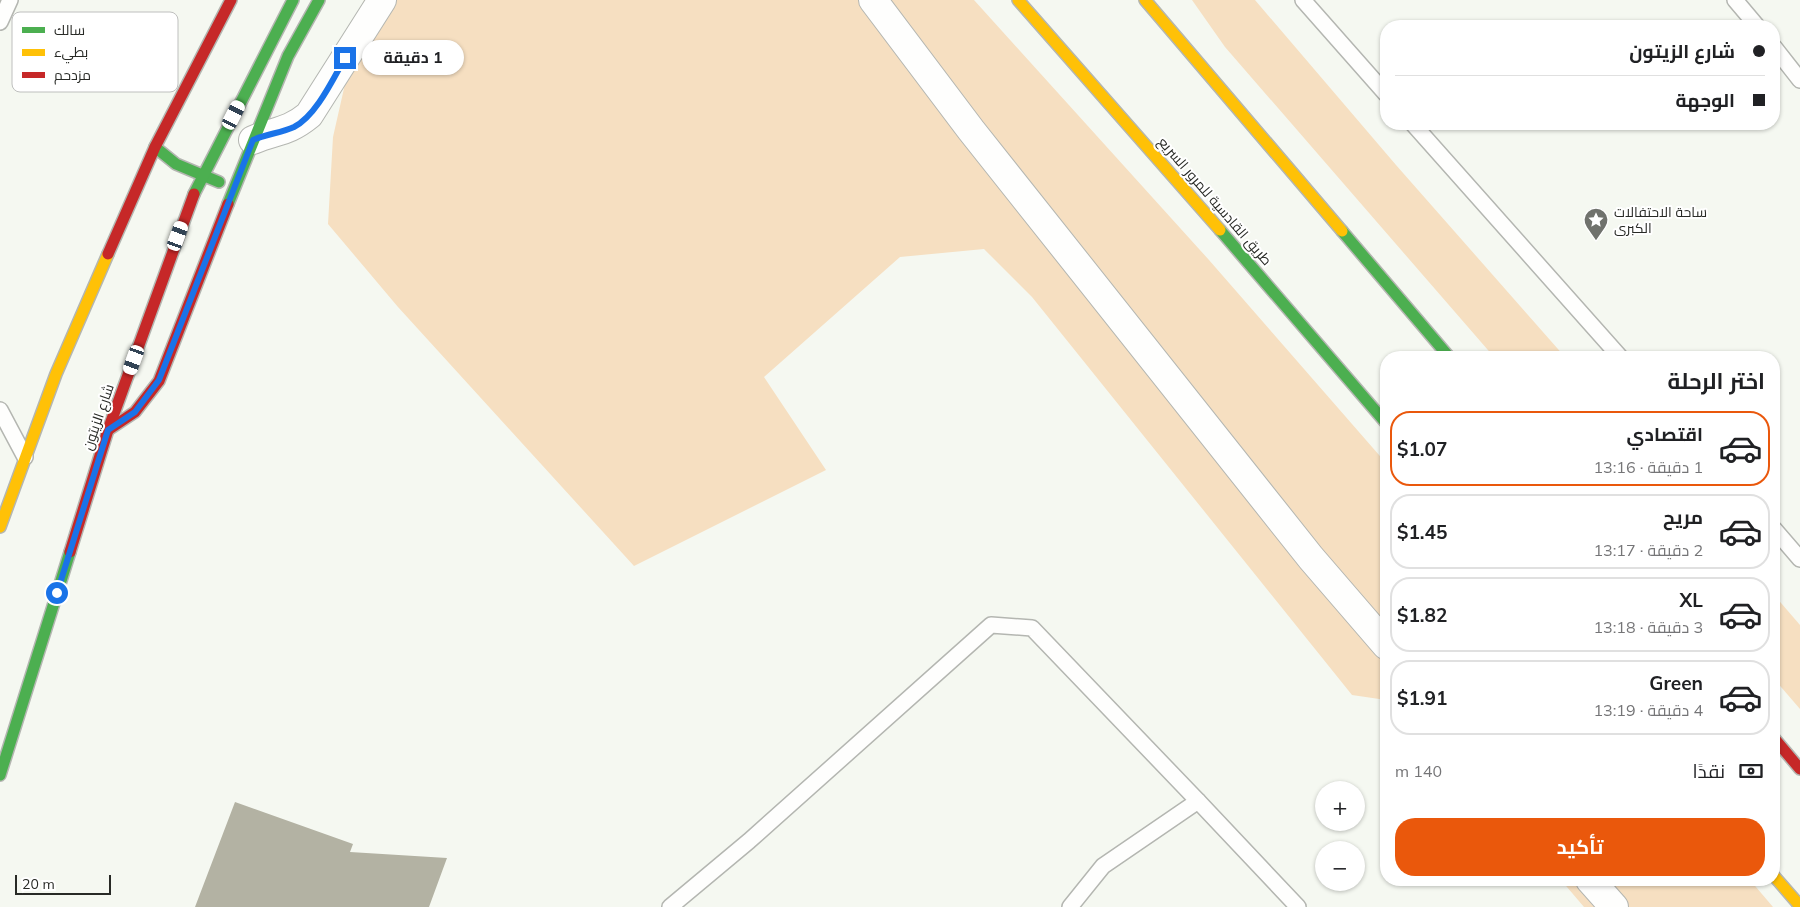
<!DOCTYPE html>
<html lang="ar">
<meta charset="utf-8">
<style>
body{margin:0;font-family:Mulish,Cairo,sans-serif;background:#f2f2f2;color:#202124;direction:rtl;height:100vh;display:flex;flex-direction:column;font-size:19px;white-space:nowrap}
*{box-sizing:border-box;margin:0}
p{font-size:16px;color:#757577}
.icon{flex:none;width:28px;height:28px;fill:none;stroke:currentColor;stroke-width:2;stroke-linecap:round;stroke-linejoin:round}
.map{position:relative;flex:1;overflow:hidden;direction:ltr}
.details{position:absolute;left:1380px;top:351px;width:400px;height:535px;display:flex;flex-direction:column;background:#fff;border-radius:20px;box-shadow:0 1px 4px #0004;direction:rtl}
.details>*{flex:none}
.banner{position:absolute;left:1380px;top:20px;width:400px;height:110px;border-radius:20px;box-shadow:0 1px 4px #0004;direction:rtl;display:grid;align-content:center;height:110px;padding:0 15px;background:#fff}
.fabs{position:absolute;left:1315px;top:781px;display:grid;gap:10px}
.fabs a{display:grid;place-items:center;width:50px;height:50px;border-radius:50%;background:#fff;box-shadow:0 1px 4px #0004;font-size:25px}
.scale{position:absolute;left:15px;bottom:12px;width:96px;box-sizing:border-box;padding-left:5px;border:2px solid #282a26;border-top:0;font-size:14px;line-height:18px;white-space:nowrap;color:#282a26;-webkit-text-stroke:4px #fff;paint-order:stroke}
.end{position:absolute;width:22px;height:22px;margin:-11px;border:6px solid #1a73e8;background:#fff;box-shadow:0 0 0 2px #fff}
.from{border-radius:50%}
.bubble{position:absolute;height:35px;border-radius:18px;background:#fff;box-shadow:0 1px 4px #0004;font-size:16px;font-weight:700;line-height:35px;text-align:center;direction:rtl}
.car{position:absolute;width:15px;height:30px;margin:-15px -8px;border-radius:6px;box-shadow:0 0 4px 1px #0007;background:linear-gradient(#fff 24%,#345 0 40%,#fff 0 76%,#345 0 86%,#fff 0)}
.banner b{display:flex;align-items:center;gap:18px;height:48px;font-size:19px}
.banner b+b{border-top:1px solid #e0e0e0}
.banner i{width:12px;height:12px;background:#202124}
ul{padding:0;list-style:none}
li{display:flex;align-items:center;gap:15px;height:75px;margin:0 10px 8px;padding:0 5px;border:2px solid #e0e0e0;border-radius:20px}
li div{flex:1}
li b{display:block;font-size:19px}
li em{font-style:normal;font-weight:700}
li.selected{border-color:#ea580c}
li>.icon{width:45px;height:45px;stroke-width:1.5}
h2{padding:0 15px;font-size:22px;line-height:60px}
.pay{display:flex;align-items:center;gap:12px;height:55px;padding:0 15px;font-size:19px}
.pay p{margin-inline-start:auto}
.primary-button{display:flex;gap:10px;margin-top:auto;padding:10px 15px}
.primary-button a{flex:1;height:58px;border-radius:20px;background:#ea580c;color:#fff;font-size:20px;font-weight:700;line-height:58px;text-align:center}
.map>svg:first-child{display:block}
</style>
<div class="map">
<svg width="1800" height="907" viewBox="0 0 1800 907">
<rect width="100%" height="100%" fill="#f5f8f1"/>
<!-- green -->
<g fill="#f6dfc1">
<polygon points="364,0 974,0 1209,260 1386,463 1386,700 1352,695 1032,297 984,249 900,257 764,377 826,470 634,566 398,307 328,224 333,137"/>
<polygon points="1192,0 1255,0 1396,165 1565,357 1494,357 1225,47"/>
<polygon points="1774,595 1800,625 1800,709 1774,679"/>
<polygon points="1561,880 1750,880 1773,907 1584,907"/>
</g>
<!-- building -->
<polygon fill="#b3b2a3" points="235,802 353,844 350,852 447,858 429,907 195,907"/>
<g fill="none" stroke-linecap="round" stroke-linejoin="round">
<defs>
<g id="lane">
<polyline points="1303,0 1386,94"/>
<polyline points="1735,0 1757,26"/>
<polyline points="0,22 10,0"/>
<polyline points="1774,47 1800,80"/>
<polyline points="1413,124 1621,358"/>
<polyline points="0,410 25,457"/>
<polyline points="1774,529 1800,559"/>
<polyline points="670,907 749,841 991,625 1032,628 1198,801"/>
<polyline points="1070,907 1103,866 1198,801 1298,907"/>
</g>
<g id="street">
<polyline points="873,0 971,130 1311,558 1386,645"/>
<path d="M 253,140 C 276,130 287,133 309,115 L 382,0"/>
<polyline points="1590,880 1614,907"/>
</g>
<g id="fast">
<polyline points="155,147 176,164 219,182"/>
<polyline points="194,194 293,0"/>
<polyline points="228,204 288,56 319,0"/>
<polyline points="1220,230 1386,423"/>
<polyline points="1342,231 1450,358"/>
<polyline points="0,775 70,552"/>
</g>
<g id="slow">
<polyline points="1018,0 1220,230"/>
<polyline points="1145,0 1342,231"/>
<polyline points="0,527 56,374 108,254"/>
<polyline points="1774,876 1800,906"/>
</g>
<g id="jam">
<polyline points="108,254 155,147 231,0"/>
<polyline points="108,430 135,412 159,381 228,204"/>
<polyline points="70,552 108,430 194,194"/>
<polyline points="1774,738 1800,769"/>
</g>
</defs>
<!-- lane casing -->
<use href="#lane" stroke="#b4b6b1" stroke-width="18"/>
<!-- street casing -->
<use href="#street" stroke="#b4b6b1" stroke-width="30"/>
<!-- fast casing -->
<use href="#fast" stroke="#b4b6b1" stroke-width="14"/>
<!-- slow casing -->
<use href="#slow" stroke="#b4b6b1" stroke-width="14"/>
<!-- jam casing -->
<use href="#jam" stroke="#b4b6b1" stroke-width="14"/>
<!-- lane -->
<use href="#lane" stroke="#fefefd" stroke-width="15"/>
<!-- street -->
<use href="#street" stroke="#fefefd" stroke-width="28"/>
<!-- fast -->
<use href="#fast" stroke="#4caf50" stroke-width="11"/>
<!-- slow -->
<use href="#slow" stroke="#ffc107" stroke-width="11"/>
<!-- jam -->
<use href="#jam" stroke="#c62828" stroke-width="11"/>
</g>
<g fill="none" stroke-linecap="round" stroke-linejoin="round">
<!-- route -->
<path stroke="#1a73e8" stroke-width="6" d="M 57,593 L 108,430 L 135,412 L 159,380 L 253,140 C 266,134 281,133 294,127 C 316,116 333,79 345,58"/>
</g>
<!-- icons -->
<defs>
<symbol id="sight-pin" viewBox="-11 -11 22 30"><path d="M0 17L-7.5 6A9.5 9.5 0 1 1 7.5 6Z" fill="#70726d" stroke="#fff"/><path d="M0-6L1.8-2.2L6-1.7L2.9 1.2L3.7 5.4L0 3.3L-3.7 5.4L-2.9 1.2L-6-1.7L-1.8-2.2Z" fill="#fff"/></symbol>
</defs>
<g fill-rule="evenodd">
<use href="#sight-pin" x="1582" y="206" width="28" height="38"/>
</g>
<g text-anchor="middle" stroke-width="4" stroke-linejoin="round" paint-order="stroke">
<!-- street labels -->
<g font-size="14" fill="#282a26" stroke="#fff">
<text transform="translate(1215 201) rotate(49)" y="5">طريق القادسية للمرور السريع</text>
<text transform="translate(98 417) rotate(-71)" y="5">شارع الزيتون</text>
</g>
<!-- poi labels -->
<g font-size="14" fill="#282a26" stroke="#fff" text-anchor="start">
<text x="1614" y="217">ساحة الاحتفالات<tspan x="1614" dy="16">الكبرى</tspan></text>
</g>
</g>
<!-- legend -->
<rect x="12" y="12" width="166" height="80" rx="8" fill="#fff" stroke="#bebfbe" stroke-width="1"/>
<rect x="22" y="27" width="23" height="6" fill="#4caf50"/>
<rect x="22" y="49" width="23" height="7" fill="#ffc107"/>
<rect x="22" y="72" width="23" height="6" fill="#c62828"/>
<g font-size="14" fill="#282a26">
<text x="54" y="35">سالك</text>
<text x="54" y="57">بطيء</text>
<text x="54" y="80">مزدحم</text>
</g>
</svg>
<div class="fabs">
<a>+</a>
<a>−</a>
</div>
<div class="scale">20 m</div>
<i class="end from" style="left:57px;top:593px"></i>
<i class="end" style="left:345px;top:58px"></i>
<div class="bubble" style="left:362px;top:40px;width:102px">1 دقيقة</div>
<i class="car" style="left:234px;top:115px;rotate:27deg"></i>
<i class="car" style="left:178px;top:236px;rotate:20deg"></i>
<i class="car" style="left:134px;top:360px;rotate:200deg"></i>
<div class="banner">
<b><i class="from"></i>شارع الزيتون</b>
<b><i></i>الوجهة</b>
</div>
<section class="details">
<h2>اختر الرحلة</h2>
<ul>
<li class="selected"><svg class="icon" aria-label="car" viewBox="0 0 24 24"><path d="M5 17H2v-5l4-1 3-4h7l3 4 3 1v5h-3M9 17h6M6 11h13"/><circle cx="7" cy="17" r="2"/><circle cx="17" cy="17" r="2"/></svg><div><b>اقتصادي</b><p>1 دقيقة · 13:16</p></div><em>$1.07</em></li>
<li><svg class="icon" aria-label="car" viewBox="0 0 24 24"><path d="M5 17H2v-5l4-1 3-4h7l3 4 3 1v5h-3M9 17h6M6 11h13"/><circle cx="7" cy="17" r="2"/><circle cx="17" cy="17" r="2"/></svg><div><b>مريح</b><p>2 دقيقة · 13:17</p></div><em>$1.45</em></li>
<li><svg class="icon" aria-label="car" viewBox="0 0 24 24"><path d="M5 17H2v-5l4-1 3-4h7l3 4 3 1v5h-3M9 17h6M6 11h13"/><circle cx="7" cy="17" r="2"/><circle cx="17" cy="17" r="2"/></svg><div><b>XL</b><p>3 دقيقة · 13:18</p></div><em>$1.82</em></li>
<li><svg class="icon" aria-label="car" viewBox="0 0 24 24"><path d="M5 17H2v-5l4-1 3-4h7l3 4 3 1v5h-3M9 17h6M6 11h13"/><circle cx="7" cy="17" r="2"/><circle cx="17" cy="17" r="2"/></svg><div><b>Green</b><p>4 دقيقة · 13:19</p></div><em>$1.91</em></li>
</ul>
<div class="pay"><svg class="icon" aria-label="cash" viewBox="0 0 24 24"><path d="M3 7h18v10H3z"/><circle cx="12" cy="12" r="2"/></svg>نقدًا<p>140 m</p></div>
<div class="primary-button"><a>تأكيد</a></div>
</section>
</div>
